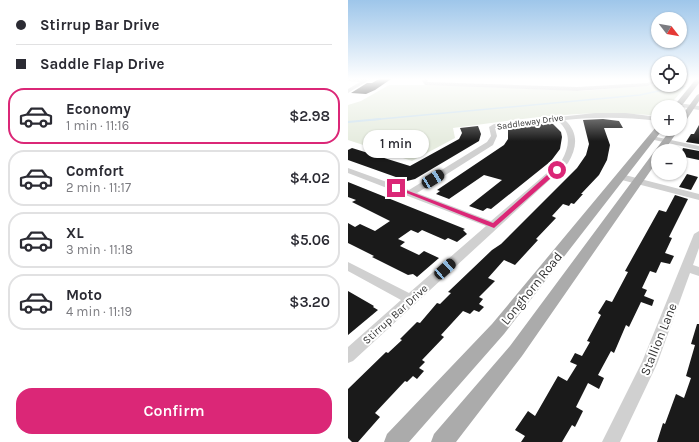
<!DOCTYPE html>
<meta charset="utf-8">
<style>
body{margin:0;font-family:Karla,sans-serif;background:#f2f2f3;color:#2b2b33;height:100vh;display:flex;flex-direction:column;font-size:15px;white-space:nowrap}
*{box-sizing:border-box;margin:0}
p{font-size:13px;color:#7c7c81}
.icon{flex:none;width:22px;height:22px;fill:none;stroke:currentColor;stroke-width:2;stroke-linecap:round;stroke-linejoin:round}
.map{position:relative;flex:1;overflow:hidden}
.details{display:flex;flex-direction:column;background:#fff;width:348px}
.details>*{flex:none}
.guide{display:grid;align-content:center;height:88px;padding:0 16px;background:#fff}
.needle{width:26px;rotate:121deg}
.tools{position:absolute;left:303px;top:12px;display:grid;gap:8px}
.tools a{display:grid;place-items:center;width:36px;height:36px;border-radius:50%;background:#fff;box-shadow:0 1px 3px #0004;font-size:20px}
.end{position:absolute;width:18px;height:18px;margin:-9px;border:5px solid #db2777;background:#fff;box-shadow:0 0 0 2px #fff}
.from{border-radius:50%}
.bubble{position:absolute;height:28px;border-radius:14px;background:#fff;box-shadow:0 1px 3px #0004;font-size:13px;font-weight:600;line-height:28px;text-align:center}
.car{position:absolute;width:12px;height:24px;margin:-12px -6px;border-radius:5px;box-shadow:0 0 3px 1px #0007;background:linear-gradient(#222 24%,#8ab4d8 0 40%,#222 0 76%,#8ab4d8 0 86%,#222 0)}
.guide b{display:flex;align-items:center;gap:14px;height:38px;font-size:15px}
.guide b+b{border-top:1px solid #e1e1e2}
.guide i{width:10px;height:10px;background:#2b2b33}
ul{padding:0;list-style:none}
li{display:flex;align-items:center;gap:12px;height:56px;margin:0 8px 6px;padding:0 8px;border:2px solid #e1e1e2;border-radius:16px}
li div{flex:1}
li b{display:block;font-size:15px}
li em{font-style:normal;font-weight:600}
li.selected{border-color:#db2777}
li>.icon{width:36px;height:36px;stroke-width:1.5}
.action{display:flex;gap:8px;margin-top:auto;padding:8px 16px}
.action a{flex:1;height:46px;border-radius:16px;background:#db2777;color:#fff;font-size:16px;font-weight:600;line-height:46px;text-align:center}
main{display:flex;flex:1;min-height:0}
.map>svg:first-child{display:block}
</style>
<main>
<section class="details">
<div class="guide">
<b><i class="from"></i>Stirrup Bar Drive</b>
<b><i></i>Saddle Flap Drive</b>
</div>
<ul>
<li class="selected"><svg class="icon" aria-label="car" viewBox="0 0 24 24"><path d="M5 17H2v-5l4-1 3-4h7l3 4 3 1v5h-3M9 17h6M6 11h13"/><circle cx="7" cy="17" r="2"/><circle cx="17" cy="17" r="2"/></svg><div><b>Economy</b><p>1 min · 11:16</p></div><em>$2.98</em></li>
<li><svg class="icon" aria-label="car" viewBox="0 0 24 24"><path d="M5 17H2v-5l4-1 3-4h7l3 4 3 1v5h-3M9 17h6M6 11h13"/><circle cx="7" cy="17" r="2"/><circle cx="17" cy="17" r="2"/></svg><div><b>Comfort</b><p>2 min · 11:17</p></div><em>$4.02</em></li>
<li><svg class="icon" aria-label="car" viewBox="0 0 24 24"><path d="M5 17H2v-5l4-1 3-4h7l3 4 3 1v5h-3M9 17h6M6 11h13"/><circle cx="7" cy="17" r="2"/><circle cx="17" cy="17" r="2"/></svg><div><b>XL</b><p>3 min · 11:18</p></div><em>$5.06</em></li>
<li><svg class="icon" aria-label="car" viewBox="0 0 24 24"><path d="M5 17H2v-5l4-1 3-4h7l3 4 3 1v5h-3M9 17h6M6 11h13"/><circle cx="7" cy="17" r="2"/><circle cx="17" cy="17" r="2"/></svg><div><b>Moto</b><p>4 min · 11:19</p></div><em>$3.20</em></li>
</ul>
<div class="action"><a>Confirm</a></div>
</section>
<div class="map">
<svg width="351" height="442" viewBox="0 0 351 442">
<rect width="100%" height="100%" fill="#fff"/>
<!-- green -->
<path fill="#e6ecdf" d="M 310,84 L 310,85 L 338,86 L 320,107 L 310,107 L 310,116 C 242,108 173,119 105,128 L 107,138 L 64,161 L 0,140 L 0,105 L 13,101 L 41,85 L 95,85 L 234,91 L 306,85 Z"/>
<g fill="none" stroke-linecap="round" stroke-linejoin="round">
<!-- stream-far1 -->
<polyline stroke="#cfe2ee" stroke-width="1.5" points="22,120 292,95 324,88 335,88"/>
<!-- stream -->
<polyline stroke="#cfe2ee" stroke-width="2" points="0,122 32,119"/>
</g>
<!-- building -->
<g fill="#1a1a1a">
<polygon points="31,79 43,79 27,90 18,94 3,93 19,83 24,83"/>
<polygon points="255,119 271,121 275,128 256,128 262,145 259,160 251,175 233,194 235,194 226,204 223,203 221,206 215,204 204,216 208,218 188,239 190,240 167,265 156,260 140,278 147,281 131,297 135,299 131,304 136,307 131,312 126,310 122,314 115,311 93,335 96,337 74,360 77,362 71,368 76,371 69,379 65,376 59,382 57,381 27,413 32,417 10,442 4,442 0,438 0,389 38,352 40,353 54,340 52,339 69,322 72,323 89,303 92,304 103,293 100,292 144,250 153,244 229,168 238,155 241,144 235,120"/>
<polygon points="204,123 213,132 214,137 212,149 203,161 143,209 139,208 135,211 121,206 154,180 136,175 101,199 88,194 92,191 89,190 156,145 160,139 160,128"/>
<polygon points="351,125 351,144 338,142 343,134 346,134"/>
<polygon points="130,126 133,134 131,141 67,179 59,181 0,160 0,150 4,148 62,166 111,139 114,133 112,128"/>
<polygon points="335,148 351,151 351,160 332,156"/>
<polygon points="339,174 350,177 343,190 331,187"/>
<polygon points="0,182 117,229 115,230 119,234 109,242 100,238 97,240 74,230 70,233 63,230 50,239 57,242 52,246 71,255 76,251 91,258 69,277 65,274 60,275 24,257 26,256 0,243 0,223 7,227 12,224 27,231 42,221 4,202 8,200 0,197"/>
<polygon points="327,195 340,199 321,237 324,238 317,253 326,256 322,264 313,262 308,273 302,271 294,288 299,290 296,296 306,300 304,306 293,302 281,327 278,325 266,353 263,351 250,375 256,378 251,389 240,383 228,407 235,411 227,427 224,425 214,442 173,442 177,436 167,430 180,411 187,416 210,376 219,381 229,365 222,362 227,353 234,356 242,342 239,341 253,315 250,313 258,300 264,302 280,272 277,271 311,210 318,212"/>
<polygon points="0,291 26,306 25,307 30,310 0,335"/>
<polygon points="349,324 351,324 351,442 309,442 315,423 317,424 328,394 336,398 343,378 338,376 347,345 343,344"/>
</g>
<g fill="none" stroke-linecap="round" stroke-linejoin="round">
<!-- minor -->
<g fill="#d0d0d0" fill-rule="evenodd">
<polygon points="0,79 23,79 0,93 0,89 12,82 0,81"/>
<polygon points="75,79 80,79 79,82 229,87 299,83 310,79 310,82 300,86 229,91 77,85 74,81"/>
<polygon points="330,103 351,106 351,110 328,106 327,105"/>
<path d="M 247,113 L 278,113 L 310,117 L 310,121 C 278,117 249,117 217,120 C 231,133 229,148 220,163 L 5,361 L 0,363 L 0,347 L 53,300 L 0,271 L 0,262 L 61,293 L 138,226 L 0,173 L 0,168 L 61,190 L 139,142 L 143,136 L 141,127 L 146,124 ZM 210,121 C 223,132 222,145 214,160 L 143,221 L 69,193 L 145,145 L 149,136 L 147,128 Z"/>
<polygon points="304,136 351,146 351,150 302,139 302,137"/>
<polygon points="273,174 351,194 351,200 270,179 269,177"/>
<polygon points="351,231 351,248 345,265 351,267 351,276 342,273 309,364 272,442 254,442 294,362 346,234"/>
</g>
<!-- major -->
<g fill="#ababab" fill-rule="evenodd">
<polygon points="348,79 351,79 351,83 332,108 325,107"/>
<polygon points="351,94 351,101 335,125 332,125 332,118 349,95"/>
<polygon points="308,127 310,127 310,129 315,129 156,334 61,442 36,442 39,434 144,324"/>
<polygon points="323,129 331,129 316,151 310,151 310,160 174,356 108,442 83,442 86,434 162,346"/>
</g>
</g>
<!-- sky -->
<linearGradient id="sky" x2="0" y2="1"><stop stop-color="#9ec6ea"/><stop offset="0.56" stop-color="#fff"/><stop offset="1" stop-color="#fff" stop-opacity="0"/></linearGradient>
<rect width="351" height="141" fill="url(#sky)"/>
<!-- route -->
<polygon fill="#db2777" points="207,168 212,170 146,228 46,188 50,187 145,223"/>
<g text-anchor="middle" stroke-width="4" stroke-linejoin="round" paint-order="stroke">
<!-- far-street labels -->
<g font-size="9" fill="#333" stroke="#fff">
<text transform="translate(182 122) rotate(-8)" y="3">Saddleway Drive</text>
</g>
<!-- street labels -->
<g font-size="11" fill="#333" stroke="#fff">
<text transform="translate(47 314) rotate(-42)" y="4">Stirrup Bar Drive</text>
</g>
<!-- near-street labels -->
<g font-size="13" fill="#333" stroke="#fff">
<text transform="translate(183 288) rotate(-51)" y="5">Longhorn Road</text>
<text transform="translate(310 339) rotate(-68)" y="5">Stallion Lane</text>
</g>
</g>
</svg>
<div class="tools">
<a><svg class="needle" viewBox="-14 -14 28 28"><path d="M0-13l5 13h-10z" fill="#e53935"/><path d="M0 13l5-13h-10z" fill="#7c7c81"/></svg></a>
<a><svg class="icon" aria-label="locate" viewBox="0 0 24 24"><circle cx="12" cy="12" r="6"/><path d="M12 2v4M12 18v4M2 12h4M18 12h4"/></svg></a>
<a>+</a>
<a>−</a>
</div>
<i class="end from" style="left:209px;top:170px"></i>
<i class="end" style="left:48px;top:188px"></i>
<div class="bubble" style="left:15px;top:130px;width:66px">1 min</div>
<i class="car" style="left:85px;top:179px;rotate:58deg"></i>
<i class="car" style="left:97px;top:269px;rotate:48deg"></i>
</div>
</main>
